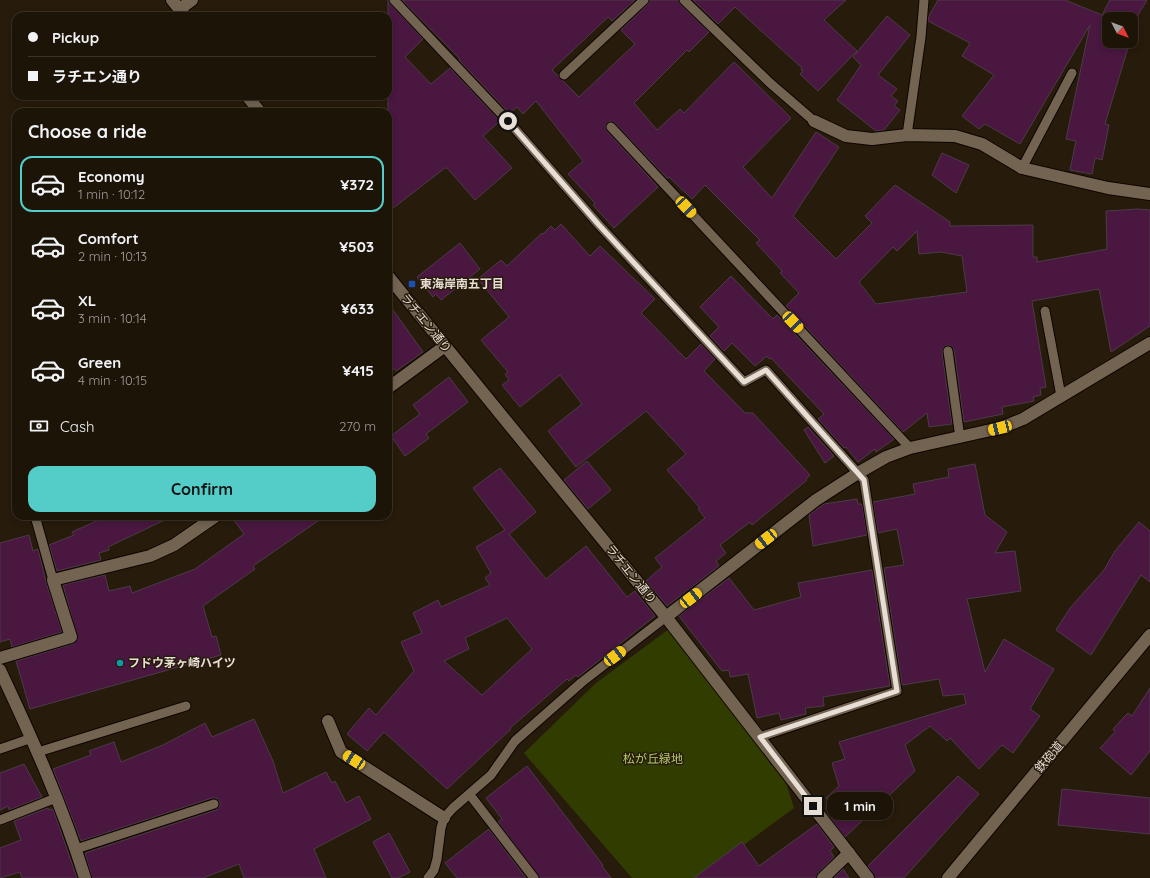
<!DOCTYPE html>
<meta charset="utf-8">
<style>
body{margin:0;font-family:Quicksand,"Noto Sans JP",sans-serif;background:#2a2116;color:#f1f3f6;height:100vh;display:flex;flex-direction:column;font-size:15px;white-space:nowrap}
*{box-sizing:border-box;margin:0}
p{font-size:13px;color:#a09e9c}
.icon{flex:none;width:22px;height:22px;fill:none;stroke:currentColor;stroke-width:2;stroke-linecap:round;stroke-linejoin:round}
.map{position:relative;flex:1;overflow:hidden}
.side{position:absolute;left:12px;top:108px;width:380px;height:412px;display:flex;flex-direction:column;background:#1d1408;border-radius:12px;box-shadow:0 2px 6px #0003,0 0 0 1px #3b3329}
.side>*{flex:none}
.hud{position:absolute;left:12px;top:12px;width:380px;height:88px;border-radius:12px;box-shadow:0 2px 6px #0003,0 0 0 1px #3b3329;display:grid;align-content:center;height:88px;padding:0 16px;background:#1d1408}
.needle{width:26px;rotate:132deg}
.tools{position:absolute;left:1102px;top:12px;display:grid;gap:8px}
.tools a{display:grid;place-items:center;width:36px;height:36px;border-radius:8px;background:#1d1408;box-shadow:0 2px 6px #0003,0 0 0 1px #3b3329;font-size:20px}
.end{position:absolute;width:18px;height:18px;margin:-9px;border:5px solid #e7dfd5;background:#111;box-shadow:0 0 0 2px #111}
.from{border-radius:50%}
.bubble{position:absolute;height:28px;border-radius:12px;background:#1d1408;box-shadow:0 2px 6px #0003,0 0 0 1px #3b3329;font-size:13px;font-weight:700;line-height:28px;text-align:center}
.car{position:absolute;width:12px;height:24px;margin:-12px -6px;border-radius:5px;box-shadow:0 0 3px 1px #0007;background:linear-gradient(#f5c518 24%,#345 0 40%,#f5c518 0 76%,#345 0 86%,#f5c518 0)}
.hud b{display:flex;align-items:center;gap:14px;height:38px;font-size:15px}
.hud b+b{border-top:1px solid #3b3329}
.hud i{width:10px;height:10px;background:#f1f3f6}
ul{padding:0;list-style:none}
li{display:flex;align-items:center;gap:12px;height:56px;margin:0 8px 6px;padding:0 8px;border:2px solid transparent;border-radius:12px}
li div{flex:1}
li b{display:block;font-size:15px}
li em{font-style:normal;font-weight:700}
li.current{border-color:#54cdc8}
li>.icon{width:36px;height:36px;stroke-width:1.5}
h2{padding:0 16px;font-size:18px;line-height:48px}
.pay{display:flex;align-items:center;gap:10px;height:44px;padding:0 16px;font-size:15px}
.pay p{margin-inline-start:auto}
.button{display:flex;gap:8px;margin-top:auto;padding:8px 16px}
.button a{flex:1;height:46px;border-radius:12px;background:#54cdc8;color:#111;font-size:16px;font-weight:700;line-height:46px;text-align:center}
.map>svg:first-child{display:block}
</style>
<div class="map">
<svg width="1150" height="878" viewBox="0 0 1150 878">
<rect width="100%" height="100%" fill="#271b0b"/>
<!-- green -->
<polygon fill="#313d00" points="669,629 781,767 794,808 699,878 632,878 524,753 596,683"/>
<!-- building -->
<g fill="#491740" stroke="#4c3b48" fill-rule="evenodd">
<polygon points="388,0 390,4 423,39 405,57 431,84 450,68 500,121 483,136 512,168 475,200 447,168 445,168 388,212"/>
<path d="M 402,0 L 635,0 L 612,21 L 608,17 L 552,70 L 579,97 L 635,44 L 621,30 L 648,4 L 650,0 L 678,0 L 680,4 L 709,32 L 689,52 L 687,50 L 634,103 L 657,130 L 680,109 L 684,113 L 734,62 L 791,118 L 743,167 L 772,198 L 816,132 L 839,147 L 793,216 L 836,259 L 872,223 L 865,216 L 895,185 L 950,222 L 950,226 L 1033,225 L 1033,257 L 1037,257 L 1037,262 L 1107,249 L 1106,211 L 1138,209 L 1150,210 L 1150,326 L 1111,352 L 1099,289 L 1032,301 L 1046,387 L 1040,388 L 1041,395 L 1033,397 L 1034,401 L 1002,407 L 1003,414 L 964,422 L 954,350 L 951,346 L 947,345 L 943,348 L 942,352 L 952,424 L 929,427 L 927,413 L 903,432 L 786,306 L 799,293 L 780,273 L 782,271 L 756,243 L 760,240 L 705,185 L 692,199 L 669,177 L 667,178 L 615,123 L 609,121 L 605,126 L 607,131 L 658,187 L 614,228 L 593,205 L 595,203 L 568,174 L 583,161 L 536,101 L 523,114 L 517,107 L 509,113 L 459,60 L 460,59 ZM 917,231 L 919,254 L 941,252 L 962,256 L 967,292 L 876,304 L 859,282 L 893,247 L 897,251 Z"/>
<polygon points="693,0 846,0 824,20 857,51 818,91 800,74 803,71 801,70 802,68 735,7 718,24"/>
<polygon points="938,0 1065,0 1102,15 1110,0 1147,0 1138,15 1131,39 1131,19 1109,19 1109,41 1130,41 1105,124 1109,125 1102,160 1095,158 1092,174 1070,170 1076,141 1066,139 1090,25 1020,144 985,124 979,129 962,116 994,75 962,56 970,43 928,21 929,16"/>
<polygon points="887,16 910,35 878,75 897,89 891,96 898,101 894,106 900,110 884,130 876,131 837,100 861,65 853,57"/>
<polygon points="942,153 969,165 956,193 932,175"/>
<polygon points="561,224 590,256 600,246 655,299 641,313 686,359 701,344 715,359 704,371 745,413 753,413 810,475 806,479 807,480 752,525 750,522 720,545 726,553 716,561 719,566 667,606 646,581 662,567 655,558 705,518 698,509 700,508 667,470 686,454 646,411 576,467 548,431 582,404 560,375 520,407 502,385 509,380 505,374 508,372 481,340 509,317 478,279 501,260 507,266 542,233 543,234 551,226 555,230"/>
<polygon points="460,243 480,269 441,300 436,294 433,297 417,277"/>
<polygon points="731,276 773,319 777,315 894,439 876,452 875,449 858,462 846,447 844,448 818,419 824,414 771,358 769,359 767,356 755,366 732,343 724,351 710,336 719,327 700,307"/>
<polygon points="388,303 423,352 396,371 388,363"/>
<polygon points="449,377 468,402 426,434 429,438 405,456 391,436 420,414 413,405"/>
<polygon points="808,427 834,456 825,463 804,430"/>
<polygon points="587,461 611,490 588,509 564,480"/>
<polygon points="975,464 985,515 1007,532 995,553 1015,551 1021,591 967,599 985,672 1004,639 1054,669 1030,709 1040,716 1013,753 1002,745 979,769 950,738 947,741 930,726 905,745 915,771 845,837 829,816 837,810 826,798 839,786 832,763 845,759 839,742 966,704 964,694 943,696 939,679 902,685 884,568 904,565 897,529 878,533 873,502 915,494 913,484 949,477 948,469"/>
<path d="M 500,468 L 536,512 L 509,534 L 546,579 L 586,546 L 627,597 L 635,591 L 655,616 L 578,677 L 576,675 L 569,681 L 567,679 L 510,728 L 511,729 L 447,789 L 384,732 L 367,751 L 347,734 L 369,708 L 376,715 L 414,671 L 401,642 L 422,633 L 413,613 L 438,600 L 441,607 L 490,585 L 485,578 L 491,573 L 476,547 L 505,530 L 473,488 ZM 507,618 L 532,649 L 482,695 L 444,661 L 469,649 L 465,638 Z"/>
<polygon points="857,499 858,504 862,504 867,535 813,546 809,515 824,504"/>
<polygon points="108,516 173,516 108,547 109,550 99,553 101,560 57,571 49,545 74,535 72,532"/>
<polygon points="231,516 325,516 253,566 255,569 203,606 212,637 216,636 221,655 30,709 16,661 73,644 78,639 63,585 105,575 109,591 130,586 132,593 195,569 244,534"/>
<polygon points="1139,522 1150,531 1150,582 1141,575 1091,655 1056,630 1070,608 1104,570 1115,551"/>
<polygon points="29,535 33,551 38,549 46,582 62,632 12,647 10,639 0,642 0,543"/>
<polygon points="872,570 890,686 823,697 824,706 805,708 806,714 781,720 779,713 757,718 748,674 730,677 729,670 722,671 679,616 729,578 754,610 801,597 798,583"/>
<polygon points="1150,688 1150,751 1131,775 1100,748 1115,732 1113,729 1125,716 1128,713 1132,716"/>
<polygon points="254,719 273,761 283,793 326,772 332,783 335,781 346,803 359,796 371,819 314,849 326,878 244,878 239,864 203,878 92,878 85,853 216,810 220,806 220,802 216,798 212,798 81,841 53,769 91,755 89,751 114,742 121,762 163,745 205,723 212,737"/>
<polygon points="24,764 42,797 9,810 8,806 0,810 0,773"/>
<polygon points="527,766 603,865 602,866 611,878 540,878 498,822 502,819 486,798"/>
<polygon points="958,776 979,794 904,878 875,878 868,866"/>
<polygon points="1062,789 1150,798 1150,834 1058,825"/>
<polygon points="48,808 49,810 53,809 77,878 22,878 20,872 0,878 0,848 21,840 14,821"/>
<polygon points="817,824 834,847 830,851 834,857 818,873 816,878 694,878 742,842 759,866"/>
<polygon points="489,829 526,878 457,878 445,863"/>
<polygon points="389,833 410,872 398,878 392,878 373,842"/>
<polygon points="843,869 849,878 834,878"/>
</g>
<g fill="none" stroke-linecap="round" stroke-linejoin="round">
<defs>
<g id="lane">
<polyline points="394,0 508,121 599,225 744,382 766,370 864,480 897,691 760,737"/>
<polyline points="684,0 770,83 814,121"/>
<polyline points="564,75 644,0"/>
<polyline points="611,127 910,448"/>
<polyline points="907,135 921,37 924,0"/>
<polyline points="1022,168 1072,73"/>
<polyline points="1045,311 1061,396"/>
<polyline points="948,351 960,438"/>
<polyline points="35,516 53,580"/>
<polyline points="0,749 32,738"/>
<polyline points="38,752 186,706"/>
<polyline points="470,795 534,878"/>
<polyline points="0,820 56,798"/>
<polyline points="76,849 214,804"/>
<polyline points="428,878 434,870 437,859 441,828 444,818 453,808 491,775 515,741 582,682 666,617"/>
</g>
<g id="street">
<polyline points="172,0 185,16"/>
<polyline points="180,9 192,0"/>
<polyline points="247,96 260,112"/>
<polyline points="814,121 846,136 872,139 907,135 955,136 982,144 1022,168 1108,188 1150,194"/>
<polyline points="388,276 666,617 868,878"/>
<polyline points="388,388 445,346"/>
<polyline points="666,617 816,500 858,473 886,457 910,448 1000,428 1023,419 1150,343"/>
<polyline points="0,658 71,637 53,580 150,556 174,545 216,516"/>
<path d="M 0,670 C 32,738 63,807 85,878"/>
<polyline points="328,721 341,752 444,818"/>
<polyline points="823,878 849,853"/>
</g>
<polyline id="secondary" points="948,878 1150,635"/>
</defs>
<!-- lane casing -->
<use href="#lane" stroke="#0f0500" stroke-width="11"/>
<!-- street casing -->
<use href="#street" stroke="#0f0500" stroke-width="14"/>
<!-- secondary casing -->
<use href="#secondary" stroke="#0f0500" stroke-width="14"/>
<!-- lane -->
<use href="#lane" stroke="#736452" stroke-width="9"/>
<!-- street -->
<use href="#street" stroke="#736452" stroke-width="12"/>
<!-- secondary -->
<use href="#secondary" stroke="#736452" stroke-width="12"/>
</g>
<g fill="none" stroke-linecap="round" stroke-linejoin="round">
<!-- route -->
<polyline stroke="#e7dfd5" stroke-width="5" points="508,121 599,225 744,382 766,370 864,480 897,691 760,737 813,806"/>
</g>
<!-- markers -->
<rect fill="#1a4fb4" stroke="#271b0b" stroke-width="1.5" x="408" y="280" width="8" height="8" rx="2"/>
<circle fill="#0f9aa8" stroke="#271b0b" stroke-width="1.5" cx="120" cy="663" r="4"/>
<g text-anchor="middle" stroke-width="3" stroke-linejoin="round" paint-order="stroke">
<!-- poi labels -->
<g font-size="12" font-weight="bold" fill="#e7dfd5" stroke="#271b0b" text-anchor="start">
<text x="420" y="288">東海岸南五丁目</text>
<text x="128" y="667">フドウ茅ヶ崎ハイツ</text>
</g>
<!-- street labels -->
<g font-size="12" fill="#e7dfd5" stroke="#271b0b">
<text transform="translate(426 323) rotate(51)" y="4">ラチエン通り</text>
<text transform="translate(631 574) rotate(51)" y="4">ラチエン通り</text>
<text transform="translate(1049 757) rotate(-50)" y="4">鉄砲道</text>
</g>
<!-- park labels -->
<g font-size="12" fill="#b3cb6c" stroke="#271b0b">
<text x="653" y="763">松が丘緑地</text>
</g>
</g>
</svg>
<div class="tools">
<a><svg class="needle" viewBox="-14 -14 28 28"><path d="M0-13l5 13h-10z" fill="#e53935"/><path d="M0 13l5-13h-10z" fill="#a09e9c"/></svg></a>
</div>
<i class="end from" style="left:508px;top:121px"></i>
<i class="end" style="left:813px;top:806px"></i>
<div class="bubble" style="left:827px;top:792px;width:66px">1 min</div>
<i class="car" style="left:686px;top:207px;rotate:137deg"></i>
<i class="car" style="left:793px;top:322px;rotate:137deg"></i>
<i class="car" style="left:1000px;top:428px;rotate:256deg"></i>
<i class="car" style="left:766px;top:539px;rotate:232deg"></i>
<i class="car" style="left:691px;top:598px;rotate:52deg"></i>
<i class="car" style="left:615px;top:656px;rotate:53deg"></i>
<i class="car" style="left:354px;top:760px;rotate:303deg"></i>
<div class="hud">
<b><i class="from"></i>Pickup</b>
<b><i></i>ラチエン通り</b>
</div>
<section class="side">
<h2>Choose a ride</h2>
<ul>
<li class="current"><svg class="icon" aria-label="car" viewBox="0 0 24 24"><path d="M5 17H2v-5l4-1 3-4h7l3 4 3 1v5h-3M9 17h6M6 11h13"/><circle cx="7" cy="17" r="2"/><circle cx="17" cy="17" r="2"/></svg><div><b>Economy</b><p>1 min · 10:12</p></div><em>¥372</em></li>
<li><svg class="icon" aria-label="car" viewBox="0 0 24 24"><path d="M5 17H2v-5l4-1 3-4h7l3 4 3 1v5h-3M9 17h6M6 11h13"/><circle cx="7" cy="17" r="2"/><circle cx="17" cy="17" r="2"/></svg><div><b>Comfort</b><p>2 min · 10:13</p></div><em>¥503</em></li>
<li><svg class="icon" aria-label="car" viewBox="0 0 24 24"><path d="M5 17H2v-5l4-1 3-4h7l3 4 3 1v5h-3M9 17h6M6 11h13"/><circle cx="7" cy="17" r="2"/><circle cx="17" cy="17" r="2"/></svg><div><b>XL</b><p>3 min · 10:14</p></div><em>¥633</em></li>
<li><svg class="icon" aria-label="car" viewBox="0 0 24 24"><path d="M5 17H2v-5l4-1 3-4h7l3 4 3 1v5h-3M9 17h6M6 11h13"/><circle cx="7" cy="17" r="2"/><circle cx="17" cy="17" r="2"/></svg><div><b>Green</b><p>4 min · 10:15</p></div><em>¥415</em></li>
</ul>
<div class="pay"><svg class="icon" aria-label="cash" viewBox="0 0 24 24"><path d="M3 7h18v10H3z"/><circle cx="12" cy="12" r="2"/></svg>Cash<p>270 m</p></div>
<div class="button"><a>Confirm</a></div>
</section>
</div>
